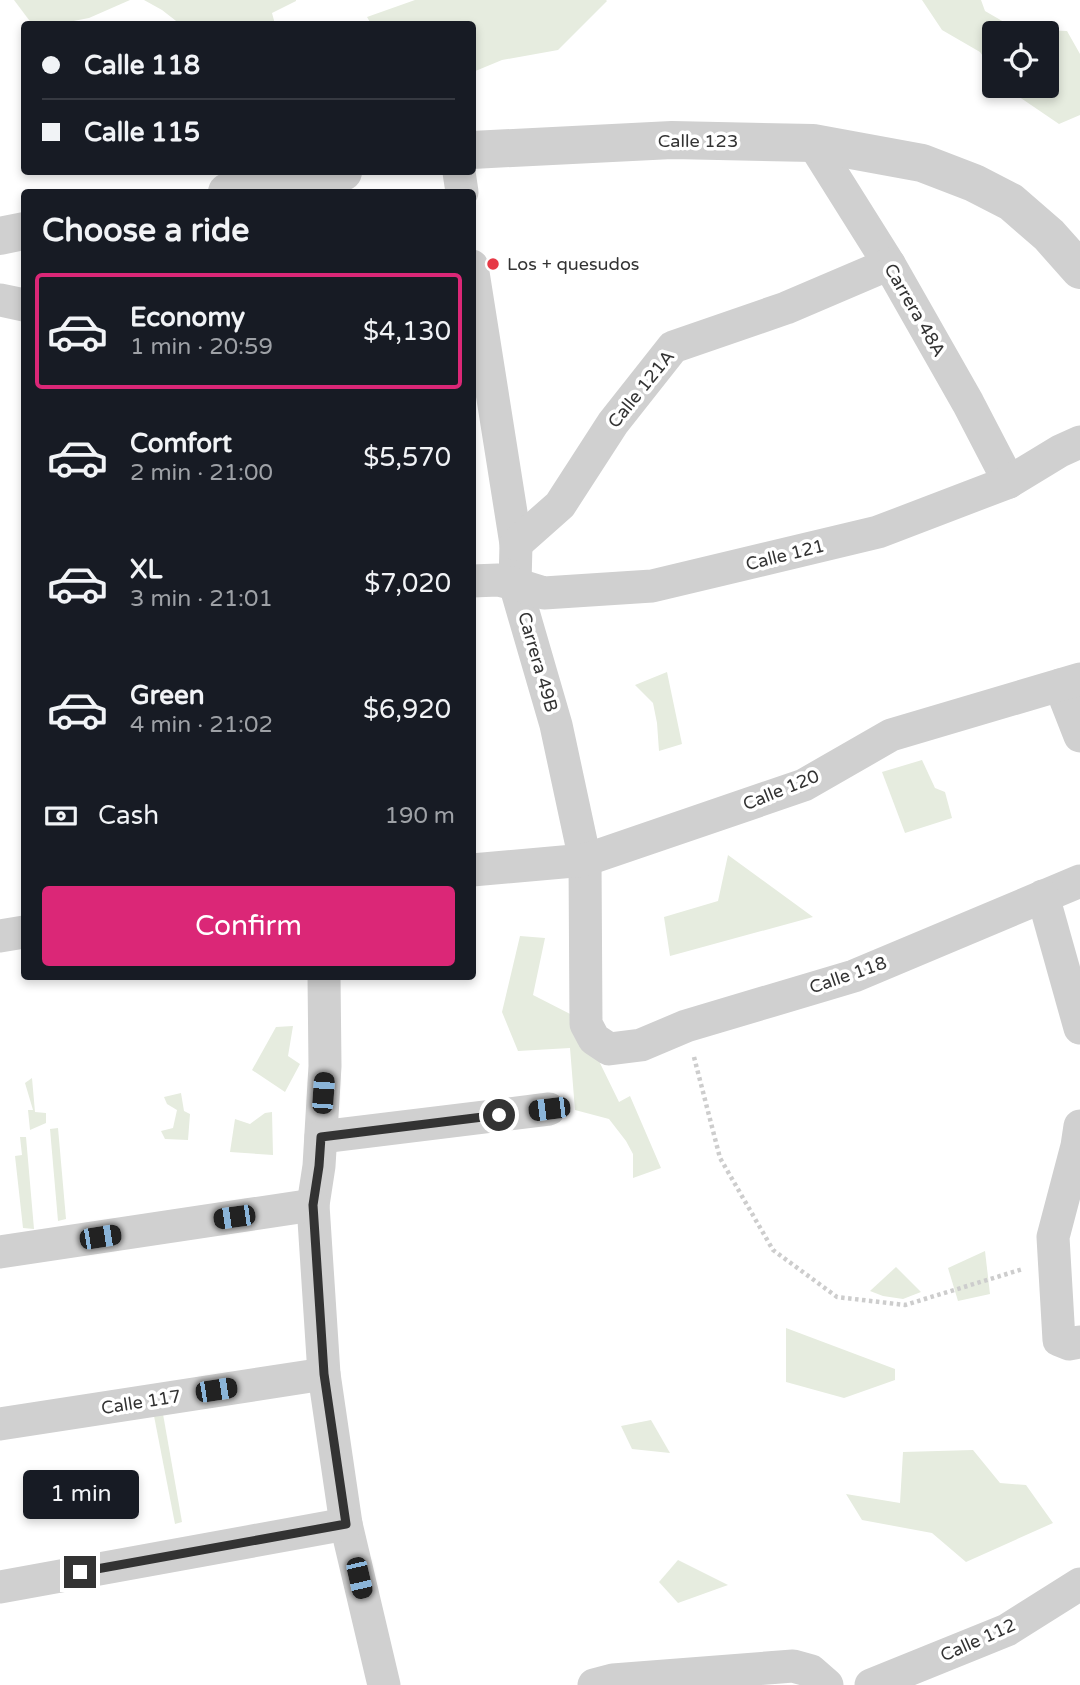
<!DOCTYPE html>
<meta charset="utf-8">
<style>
body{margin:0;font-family:"Varela Round",sans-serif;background:#20242c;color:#f1f3f6;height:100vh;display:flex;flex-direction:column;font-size:26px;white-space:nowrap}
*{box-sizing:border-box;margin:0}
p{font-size:23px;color:#9ea1a6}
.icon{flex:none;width:38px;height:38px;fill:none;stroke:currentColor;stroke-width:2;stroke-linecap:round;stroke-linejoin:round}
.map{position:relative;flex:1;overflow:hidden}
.sheet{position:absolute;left:21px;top:189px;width:455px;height:791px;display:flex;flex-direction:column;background:#171b24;border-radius:7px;box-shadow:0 4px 10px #0003}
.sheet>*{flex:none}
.guide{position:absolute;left:21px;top:21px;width:455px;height:154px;border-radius:7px;box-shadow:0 4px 10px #0003;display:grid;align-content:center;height:154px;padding:0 21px;background:#171b24}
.tools{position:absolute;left:982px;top:21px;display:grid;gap:14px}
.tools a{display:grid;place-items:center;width:77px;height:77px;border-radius:7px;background:#171b24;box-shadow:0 4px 10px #0003;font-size:35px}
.end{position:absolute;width:32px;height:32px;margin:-16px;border:9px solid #333;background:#fff;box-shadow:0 0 0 4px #fff}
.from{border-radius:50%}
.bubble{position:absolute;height:49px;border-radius:7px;background:#171b24;box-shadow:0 4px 10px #0003;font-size:23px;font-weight:600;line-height:49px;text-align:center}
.car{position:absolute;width:21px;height:42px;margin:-21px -10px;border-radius:9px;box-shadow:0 0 5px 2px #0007;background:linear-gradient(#222 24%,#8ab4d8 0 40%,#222 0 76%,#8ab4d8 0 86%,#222 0)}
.guide b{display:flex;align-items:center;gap:24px;height:66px;font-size:26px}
.guide b+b{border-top:2px solid #363941}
.guide i{width:18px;height:18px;background:#f1f3f6}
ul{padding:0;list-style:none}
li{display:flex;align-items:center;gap:21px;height:116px;margin:0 14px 10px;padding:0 7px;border:4px solid transparent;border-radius:7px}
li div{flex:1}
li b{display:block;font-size:26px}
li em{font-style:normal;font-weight:600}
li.current{border-color:#db2777}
li>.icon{width:63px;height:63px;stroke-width:1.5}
h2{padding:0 21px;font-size:32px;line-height:84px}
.pay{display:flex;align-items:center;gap:18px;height:77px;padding:0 21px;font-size:26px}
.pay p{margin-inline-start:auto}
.button{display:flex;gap:14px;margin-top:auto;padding:14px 21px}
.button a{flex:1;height:80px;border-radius:7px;background:#db2777;color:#fff;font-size:28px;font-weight:600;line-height:80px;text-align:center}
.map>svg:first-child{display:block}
</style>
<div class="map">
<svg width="1080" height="1685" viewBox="0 0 1080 1685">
<rect width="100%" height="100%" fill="#fff"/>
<!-- green -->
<g fill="#e6ecdf">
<polygon points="14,0 130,0 89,18 58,24 32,24"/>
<polygon points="144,0 296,0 296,1 272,13 275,24 180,24 162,10"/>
<polygon points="415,0 606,0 607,1 558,50 502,60 473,72 472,24 371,24 367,17"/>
<polygon points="922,0 981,0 985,11 1016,29 1067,31 1080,54 1080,115 1059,124 1003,86 1046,86 1046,33 994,33 994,72 980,52 942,30"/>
<polygon points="667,672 682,744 659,751 657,723 653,703 635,685"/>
<polygon points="922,760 935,788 945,792 952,818 905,833 882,772"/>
<polygon points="728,855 813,917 670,956 664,917 718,901"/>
<polygon points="520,936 545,938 533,995 578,1018 619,1102 630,1096 661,1168 633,1178 633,1154 626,1141 609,1119 575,1110 570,1048 518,1051 502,1012"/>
<polygon points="293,1026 288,1056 300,1064 285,1092 252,1070 276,1027"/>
<polygon points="32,1078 35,1112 46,1113 46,1123 30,1130 28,1110 33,1110 25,1083"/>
<polygon points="181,1093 184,1111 190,1114 188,1140 165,1139 161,1131 173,1128 177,1110 167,1104 164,1097"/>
<polygon points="272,1112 273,1155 230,1152 235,1119 250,1124 265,1113"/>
<polygon points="58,1128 66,1219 58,1221 50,1129"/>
<polygon points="20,1137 26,1137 34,1229 23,1228 15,1156 22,1155"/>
<polygon points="985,1251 990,1294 958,1301 948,1268"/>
<polygon points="896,1267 921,1292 903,1299 883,1296 870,1291"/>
<polygon points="786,1328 895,1369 895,1380 844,1398 786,1382"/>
<polygon points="163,1414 182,1522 175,1524 154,1416"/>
<polygon points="651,1420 670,1453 632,1449 621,1426"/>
<polygon points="973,1450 1000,1483 1026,1485 1053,1523 966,1562 932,1533 862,1520 846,1494 900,1503 903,1452"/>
<polygon points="678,1560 728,1585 678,1603 659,1582"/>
</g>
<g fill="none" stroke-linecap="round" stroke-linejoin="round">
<!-- path -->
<polyline stroke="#cdcdcd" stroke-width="4.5" stroke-dasharray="3.5 3.5" stroke-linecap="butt" points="694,1057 720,1158 773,1250 837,1297 905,1305 1023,1269"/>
<!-- minor -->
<g stroke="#d0d0d0" stroke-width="33">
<polyline points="813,143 889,264 968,403 1009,482"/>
<polyline points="459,172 462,192"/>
<polyline points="472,266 516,544 515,584 556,725 585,860 586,1024 594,1039 609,1049 641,1045 686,1026 854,976 1080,881"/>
<polyline points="0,300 24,305"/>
<polyline points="516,544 560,505 613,423 673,347 786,308 889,264"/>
<polyline points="472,581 498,580 515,584 544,593 652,586 878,532 1009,482 1060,451 1080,442"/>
<polyline points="1060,685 1080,736"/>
<polyline points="472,870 585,860 804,785 891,735 1080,679"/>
<polyline points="1043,896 1080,1028"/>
<polyline points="0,936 24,932"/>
<polyline points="324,976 325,1066 319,1166 313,1205 324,1374 346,1524 384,1685"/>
<polyline points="1080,1126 1077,1146 1053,1237 1059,1340 1069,1344 1080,1342"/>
<polyline points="321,1137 549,1109"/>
<polyline points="0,1252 313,1205"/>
<polyline points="0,1424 324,1374"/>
<polyline points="0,1587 346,1524"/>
<polyline points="594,1685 613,1680 793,1666 811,1671 827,1685"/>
<polyline points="871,1685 1007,1630 1080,1584"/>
</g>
<!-- tertiary -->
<g stroke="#d0d0d0" stroke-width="38">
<polyline points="472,150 672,140 813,143 922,163 974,183 1011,202 1049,235 1080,270"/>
<polyline points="227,192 343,172"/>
<polyline points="0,236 24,231"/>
</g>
</g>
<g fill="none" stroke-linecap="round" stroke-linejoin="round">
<!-- route -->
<polyline stroke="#333" stroke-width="9" points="80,1572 346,1524 324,1374 313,1205 319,1166 321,1137 499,1115"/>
</g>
<!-- markers -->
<circle fill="#e63946" stroke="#fff" stroke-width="2.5" cx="493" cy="264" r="7"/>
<g text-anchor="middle" stroke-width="7" stroke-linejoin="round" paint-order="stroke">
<!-- street labels -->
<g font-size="18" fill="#333" stroke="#fff">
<text x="698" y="147">Calle 123</text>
<text transform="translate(915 310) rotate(60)" y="6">Carrera 48A</text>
<text transform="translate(641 389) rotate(-51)" y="6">Calle 121A</text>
<text transform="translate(785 555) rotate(-14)" y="6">Calle 121</text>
<text transform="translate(538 662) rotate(74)" y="6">Carrera 49B</text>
<text transform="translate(781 790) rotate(-22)" y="6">Calle 120</text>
<text transform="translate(848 975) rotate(-19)" y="6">Calle 118</text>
<text transform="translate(141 1402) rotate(-9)" y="6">Calle 117</text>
<text transform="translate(978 1640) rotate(-24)" y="6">Calle 112</text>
</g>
<!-- poi labels -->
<g font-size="18" fill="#333" stroke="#fff" text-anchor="start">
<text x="507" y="270">Los + quesudos</text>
</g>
</g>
</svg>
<div class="tools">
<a><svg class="icon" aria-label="locate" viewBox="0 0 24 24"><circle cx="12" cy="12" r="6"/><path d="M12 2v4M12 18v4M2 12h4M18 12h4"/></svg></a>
</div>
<i class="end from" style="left:499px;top:1115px"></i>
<i class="end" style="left:80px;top:1572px"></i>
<div class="bubble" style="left:23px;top:1470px;width:116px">1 min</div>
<i class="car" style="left:323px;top:1093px;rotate:4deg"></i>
<i class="car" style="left:549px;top:1109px;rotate:263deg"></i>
<i class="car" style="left:234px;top:1217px;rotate:262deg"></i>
<i class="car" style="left:100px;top:1237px;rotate:81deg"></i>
<i class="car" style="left:216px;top:1390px;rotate:81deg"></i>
<i class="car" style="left:359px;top:1578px;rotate:167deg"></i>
<div class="guide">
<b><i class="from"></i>Calle 118</b>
<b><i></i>Calle 115</b>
</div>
<section class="sheet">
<h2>Choose a ride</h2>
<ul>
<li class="current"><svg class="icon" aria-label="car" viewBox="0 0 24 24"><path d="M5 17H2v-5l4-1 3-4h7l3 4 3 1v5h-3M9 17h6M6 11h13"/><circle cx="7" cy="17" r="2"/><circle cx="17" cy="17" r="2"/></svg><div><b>Economy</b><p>1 min · 20:59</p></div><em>$4,130</em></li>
<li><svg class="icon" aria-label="car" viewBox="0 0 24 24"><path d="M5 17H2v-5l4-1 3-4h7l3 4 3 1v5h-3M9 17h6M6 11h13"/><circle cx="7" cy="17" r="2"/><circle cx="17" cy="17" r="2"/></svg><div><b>Comfort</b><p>2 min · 21:00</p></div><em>$5,570</em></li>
<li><svg class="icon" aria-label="car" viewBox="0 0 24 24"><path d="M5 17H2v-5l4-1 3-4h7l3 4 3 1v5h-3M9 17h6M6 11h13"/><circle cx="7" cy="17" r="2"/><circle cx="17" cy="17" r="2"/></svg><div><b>XL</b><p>3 min · 21:01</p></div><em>$7,020</em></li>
<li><svg class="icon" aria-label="car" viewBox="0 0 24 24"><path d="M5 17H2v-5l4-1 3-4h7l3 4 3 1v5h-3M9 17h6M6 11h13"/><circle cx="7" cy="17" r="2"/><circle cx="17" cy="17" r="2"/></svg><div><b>Green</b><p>4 min · 21:02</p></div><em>$6,920</em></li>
</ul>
<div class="pay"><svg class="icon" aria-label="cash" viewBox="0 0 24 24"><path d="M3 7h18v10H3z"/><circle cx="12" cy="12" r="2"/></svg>Cash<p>190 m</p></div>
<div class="button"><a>Confirm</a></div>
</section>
</div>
